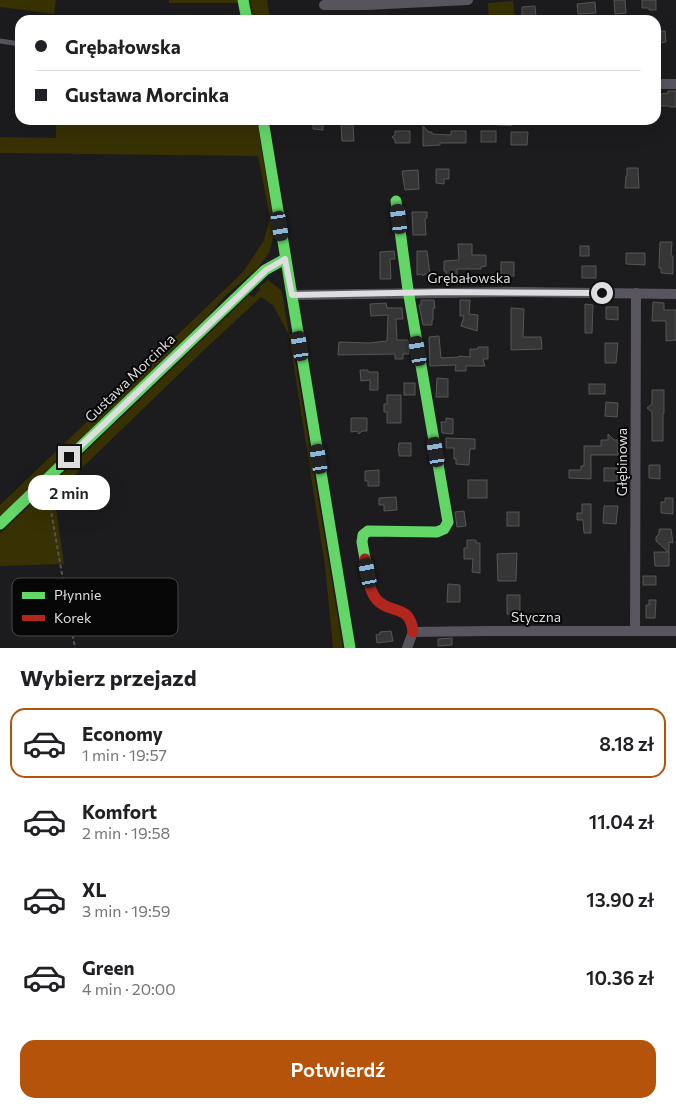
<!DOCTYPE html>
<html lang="pl">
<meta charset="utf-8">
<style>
body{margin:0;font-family:Commissioner,sans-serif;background:#f2f2f2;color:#202124;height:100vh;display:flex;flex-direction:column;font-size:19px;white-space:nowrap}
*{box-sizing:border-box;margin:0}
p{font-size:16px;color:#757577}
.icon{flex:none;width:28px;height:28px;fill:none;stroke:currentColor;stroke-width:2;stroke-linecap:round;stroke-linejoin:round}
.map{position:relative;height:648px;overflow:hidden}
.details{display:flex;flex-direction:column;background:#fff;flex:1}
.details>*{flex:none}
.top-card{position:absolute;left:15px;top:15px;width:646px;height:110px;border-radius:15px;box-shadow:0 5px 20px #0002;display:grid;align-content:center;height:110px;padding:0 20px;background:#fff}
.end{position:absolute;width:22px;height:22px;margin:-11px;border:6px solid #dedde0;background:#111;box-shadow:0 0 0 2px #111}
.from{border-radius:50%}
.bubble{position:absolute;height:35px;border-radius:15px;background:#fff;box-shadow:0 5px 20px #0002;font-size:16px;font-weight:600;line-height:35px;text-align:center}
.car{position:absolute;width:15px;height:30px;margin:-15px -8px;border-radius:6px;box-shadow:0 0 4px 1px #0007;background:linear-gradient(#222 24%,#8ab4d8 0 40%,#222 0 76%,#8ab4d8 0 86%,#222 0)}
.top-card b{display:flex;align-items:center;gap:18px;height:48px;font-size:19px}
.top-card b+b{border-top:1px solid #e0e0e0}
.top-card i{width:12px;height:12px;background:#202124}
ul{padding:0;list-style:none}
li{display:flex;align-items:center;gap:15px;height:70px;margin:0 10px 8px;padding:0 10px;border:2px solid transparent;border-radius:15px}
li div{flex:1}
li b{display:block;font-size:19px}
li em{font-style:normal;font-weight:600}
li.current{border-color:#b45309}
li>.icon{width:45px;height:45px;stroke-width:1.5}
h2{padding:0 20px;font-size:22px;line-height:60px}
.button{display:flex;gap:10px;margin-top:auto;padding:10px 20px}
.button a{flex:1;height:58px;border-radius:15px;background:#b45309;color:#fff;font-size:20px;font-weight:600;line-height:58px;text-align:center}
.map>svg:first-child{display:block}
</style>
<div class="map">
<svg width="676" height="648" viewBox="0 0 676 648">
<rect width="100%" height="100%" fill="#1c1b1d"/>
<!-- green -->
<g fill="#373104">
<polygon points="0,0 56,0 54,14 0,7"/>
<polygon points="169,0 237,0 238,3 169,3"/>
<polygon points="250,0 267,0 270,20 253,20"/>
<polygon points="513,1 515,19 578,16 578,20 489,20 488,3"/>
<polygon points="56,120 257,120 272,212 274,235 269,253 257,269 226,295 208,316 0,517 0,505 243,272 264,240 270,218 258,156 0,153 0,137 56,138"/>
<polygon points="268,280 282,291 289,334 291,335 343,648 333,648 325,566 289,335 273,305 261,297 203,351 54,495 64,564 0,566 0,534 249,295 253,297 260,290 259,287"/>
</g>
<!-- building -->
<g fill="#363637" stroke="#565657">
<polygon points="614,0 625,0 626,13 615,14"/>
<polygon points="642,0 656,0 656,10 649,10 649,8 642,8"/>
<polygon points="595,2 596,13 578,14 577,4"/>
<polygon points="535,6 536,16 522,17 522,7"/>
<polygon points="656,31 665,31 666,42 656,43"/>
<polygon points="668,91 676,91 676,107 670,107 669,106 660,106 659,94 668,93"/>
<polygon points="313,120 323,120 323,130 313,129"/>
<polygon points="341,124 353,124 354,141 342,141"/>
<polygon points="423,126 429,132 432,132 432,134 451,135 451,131 466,131 466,143 440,143 440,145 423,146"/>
<polygon points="395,131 410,131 410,143 395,143 395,140 392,137 395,135"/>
<rect x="481" y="131" width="15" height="11"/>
<polygon points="511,132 528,132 527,145 511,145"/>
<polygon points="627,168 638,168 639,188 625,188 626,176 627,176"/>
<polygon points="436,169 449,169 449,179 444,179 444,184 436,183"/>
<polygon points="418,170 419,189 405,190 402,171"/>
<polygon points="412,212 427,212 427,218 425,219 426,235 413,235"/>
<polygon points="660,242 672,242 671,256 673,256 673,274 661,273 661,268 659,268"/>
<polygon points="458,244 472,244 472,255 486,255 486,266 481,267 481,269 457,269 457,276 446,276 446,271 444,271 444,261 459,260"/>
<rect x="580" y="246" width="9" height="10"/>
<polygon points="394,251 395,259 390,259 391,279 380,279 380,252"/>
<polygon points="417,251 427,251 430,274 425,274 423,276 422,274 417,275"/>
<polygon points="626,253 645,253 645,265 626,264"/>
<rect x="501" y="262" width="13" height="14"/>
<rect x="582" y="266" width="14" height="12"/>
<polygon points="421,300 434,300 435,308 433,308 433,320 432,320 432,325 423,325 419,305 421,305"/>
<polygon points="460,300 470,300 469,314 478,315 477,331 461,326 464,316 460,316"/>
<polygon points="653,302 664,303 664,310 676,310 676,340 666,341 666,321 652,321"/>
<polygon points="386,303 387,308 402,308 403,319 396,319 397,340 408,340 409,354 403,354 403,359 395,359 395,354 338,355 339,342 369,343 387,341 388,315 371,316 370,304"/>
<polygon points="585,304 593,305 592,333 585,333"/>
<polygon points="606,307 618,307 618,320 606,319"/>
<polygon points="511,308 524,309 523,337 541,337 542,349 511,350"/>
<polygon points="439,336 441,358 459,357 459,356 470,357 470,349 478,349 478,347 488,347 488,359 483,359 485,366 466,366 466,371 455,371 456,365 430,366 429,337"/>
<polygon points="605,343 618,343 616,363 605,363"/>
<polygon points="360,370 368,370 368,372 378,372 378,390 370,390 370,380 361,381"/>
<polygon points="437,378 448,379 448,397 436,397"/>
<rect x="404" y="383" width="11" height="12"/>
<rect x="589" y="384" width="16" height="10"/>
<polygon points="652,390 664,390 664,413 663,413 663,441 652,441 652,412 647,408 652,404"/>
<polygon points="387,395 401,395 401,423 387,423 387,412 384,412 384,404 387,404"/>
<polygon points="606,402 618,403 617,417 605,416"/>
<polygon points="351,418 367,418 367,431 362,431 359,434 357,431 351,432"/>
<polygon points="446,418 453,419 453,434 442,433 441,422 446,422"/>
<polygon points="608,434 614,440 618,440 618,455 591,455 591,479 569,478 569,470 581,470 581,466 584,466 584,446 601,446 601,440 608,440"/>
<polygon points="446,438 475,439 475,449 470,449 469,465 456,464 456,459 454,459 454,448 446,448"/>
<polygon points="399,443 411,443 411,456 399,456 399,452 398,451"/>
<polygon points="649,465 660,465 660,479 649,478"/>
<rect x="604" y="468" width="13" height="13"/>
<polygon points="379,470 379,486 368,486 368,481 365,481 365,471"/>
<rect x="468" y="480" width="19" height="18"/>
<polygon points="396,497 397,510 384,511 384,505 379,505 379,498"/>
<polygon points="665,498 673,498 673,514 661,513 661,502 665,502"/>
<polygon points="582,504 591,504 591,533 584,533 583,520 577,520 577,513 582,513"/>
<polygon points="604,506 618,506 616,524 603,523"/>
<polygon points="464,511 466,526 457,527 455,512"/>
<rect x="507" y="512" width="12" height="14"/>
<polygon points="659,529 671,529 673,543 669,542 669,566 655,566 654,552 668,552 656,541 656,537 659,534"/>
<polygon points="467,540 476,540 476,543 480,543 480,573 472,572 473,559 464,559 464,548 467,548"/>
<polygon points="517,553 516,581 498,581 497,554"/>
<rect x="643" y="576" width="13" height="9"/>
<polygon points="448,584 460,585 460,602 447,602"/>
<polygon points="507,595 520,595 520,615 507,614"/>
<polygon points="649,600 656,600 655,618 646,618 646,605 649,605"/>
<polygon points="391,631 393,641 377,643 376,635 380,634 380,632"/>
<polygon points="452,638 452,645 438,646 438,639"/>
</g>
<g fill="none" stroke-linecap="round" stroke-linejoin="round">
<!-- path -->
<polyline stroke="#545258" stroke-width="2" stroke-dasharray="4 2.5" stroke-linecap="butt" points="48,494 75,648"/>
<!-- lane -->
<polyline stroke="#59555f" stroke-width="5" points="0,41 20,44"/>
<!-- street -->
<g stroke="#59555f" stroke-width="10">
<polyline points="324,5 366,5 468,0"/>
<polyline points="656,84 676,84"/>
<polyline points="494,120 510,121"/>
<polyline points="292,295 516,292 676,294"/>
<polyline points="635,630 636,293"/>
<polyline points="407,648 413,632 486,631 676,631"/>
</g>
<!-- fast -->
<g stroke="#63d668" stroke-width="11">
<polyline points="243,0 247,20"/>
<polyline points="263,120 350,648"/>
<polyline points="0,524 265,270 285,259"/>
<polyline points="365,559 362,542 363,535 368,531 437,532 444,529 448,522 408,290 396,201"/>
</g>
<!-- jam -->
<path stroke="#b3261e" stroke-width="11" d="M 365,559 C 367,572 368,590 377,600 C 391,615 410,603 413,632"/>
</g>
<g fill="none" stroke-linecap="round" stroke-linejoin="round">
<!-- route -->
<polyline stroke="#dedde0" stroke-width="6" points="69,457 266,270 285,259 292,295 444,292 602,293"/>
</g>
<g text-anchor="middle" stroke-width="4" stroke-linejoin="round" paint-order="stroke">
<!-- street labels -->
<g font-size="14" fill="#dedde0" stroke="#060607">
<text x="469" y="283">Grębałowska</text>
<text transform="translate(130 378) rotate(-44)" y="5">Gustawa Morcinka</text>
<text transform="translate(622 462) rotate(-90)" y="5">Głębinowa</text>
<text x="536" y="622">Styczna</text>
</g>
</g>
<!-- legend -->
<rect x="12" y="578" width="166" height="58" rx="8" fill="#060607" stroke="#474648" stroke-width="1"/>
<rect x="22" y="592" width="23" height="7" fill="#63d668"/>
<rect x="22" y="615" width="23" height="6" fill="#b3261e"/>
<g font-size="14" fill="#dedde0">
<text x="54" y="600">Płynnie</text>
<text x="54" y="623">Korek</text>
</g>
</svg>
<i class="end from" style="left:602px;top:293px"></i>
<i class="end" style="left:69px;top:457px"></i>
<div class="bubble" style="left:28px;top:475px;width:82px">2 min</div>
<i class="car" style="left:399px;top:219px;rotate:353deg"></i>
<i class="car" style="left:280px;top:226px;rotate:171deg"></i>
<i class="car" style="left:300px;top:346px;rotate:351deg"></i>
<i class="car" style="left:418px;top:351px;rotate:350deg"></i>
<i class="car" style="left:436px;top:452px;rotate:350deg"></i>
<i class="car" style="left:319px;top:459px;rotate:351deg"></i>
<i class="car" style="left:368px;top:573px;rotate:349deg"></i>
<div class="top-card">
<b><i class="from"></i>Grębałowska</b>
<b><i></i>Gustawa Morcinka</b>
</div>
</div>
<section class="details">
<h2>Wybierz przejazd</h2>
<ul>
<li class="current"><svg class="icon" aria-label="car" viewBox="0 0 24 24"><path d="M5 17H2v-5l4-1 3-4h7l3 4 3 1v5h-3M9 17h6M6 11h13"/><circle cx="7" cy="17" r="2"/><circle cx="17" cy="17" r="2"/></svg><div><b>Economy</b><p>1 min · 19:57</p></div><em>8.18 zł</em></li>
<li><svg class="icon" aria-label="car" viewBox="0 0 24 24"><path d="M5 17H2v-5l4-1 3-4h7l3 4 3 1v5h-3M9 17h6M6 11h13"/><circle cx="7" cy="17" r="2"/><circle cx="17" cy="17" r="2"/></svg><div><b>Komfort</b><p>2 min · 19:58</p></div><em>11.04 zł</em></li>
<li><svg class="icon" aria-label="car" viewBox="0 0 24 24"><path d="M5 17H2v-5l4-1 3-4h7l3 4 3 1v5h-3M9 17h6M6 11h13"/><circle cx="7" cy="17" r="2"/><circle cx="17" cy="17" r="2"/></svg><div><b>XL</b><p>3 min · 19:59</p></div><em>13.90 zł</em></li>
<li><svg class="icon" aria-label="car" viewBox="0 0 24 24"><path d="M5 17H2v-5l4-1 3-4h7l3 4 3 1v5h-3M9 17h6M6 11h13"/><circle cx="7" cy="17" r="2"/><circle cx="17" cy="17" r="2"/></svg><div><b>Green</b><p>4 min · 20:00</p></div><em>10.36 zł</em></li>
</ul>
<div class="button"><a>Potwierdź</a></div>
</section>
